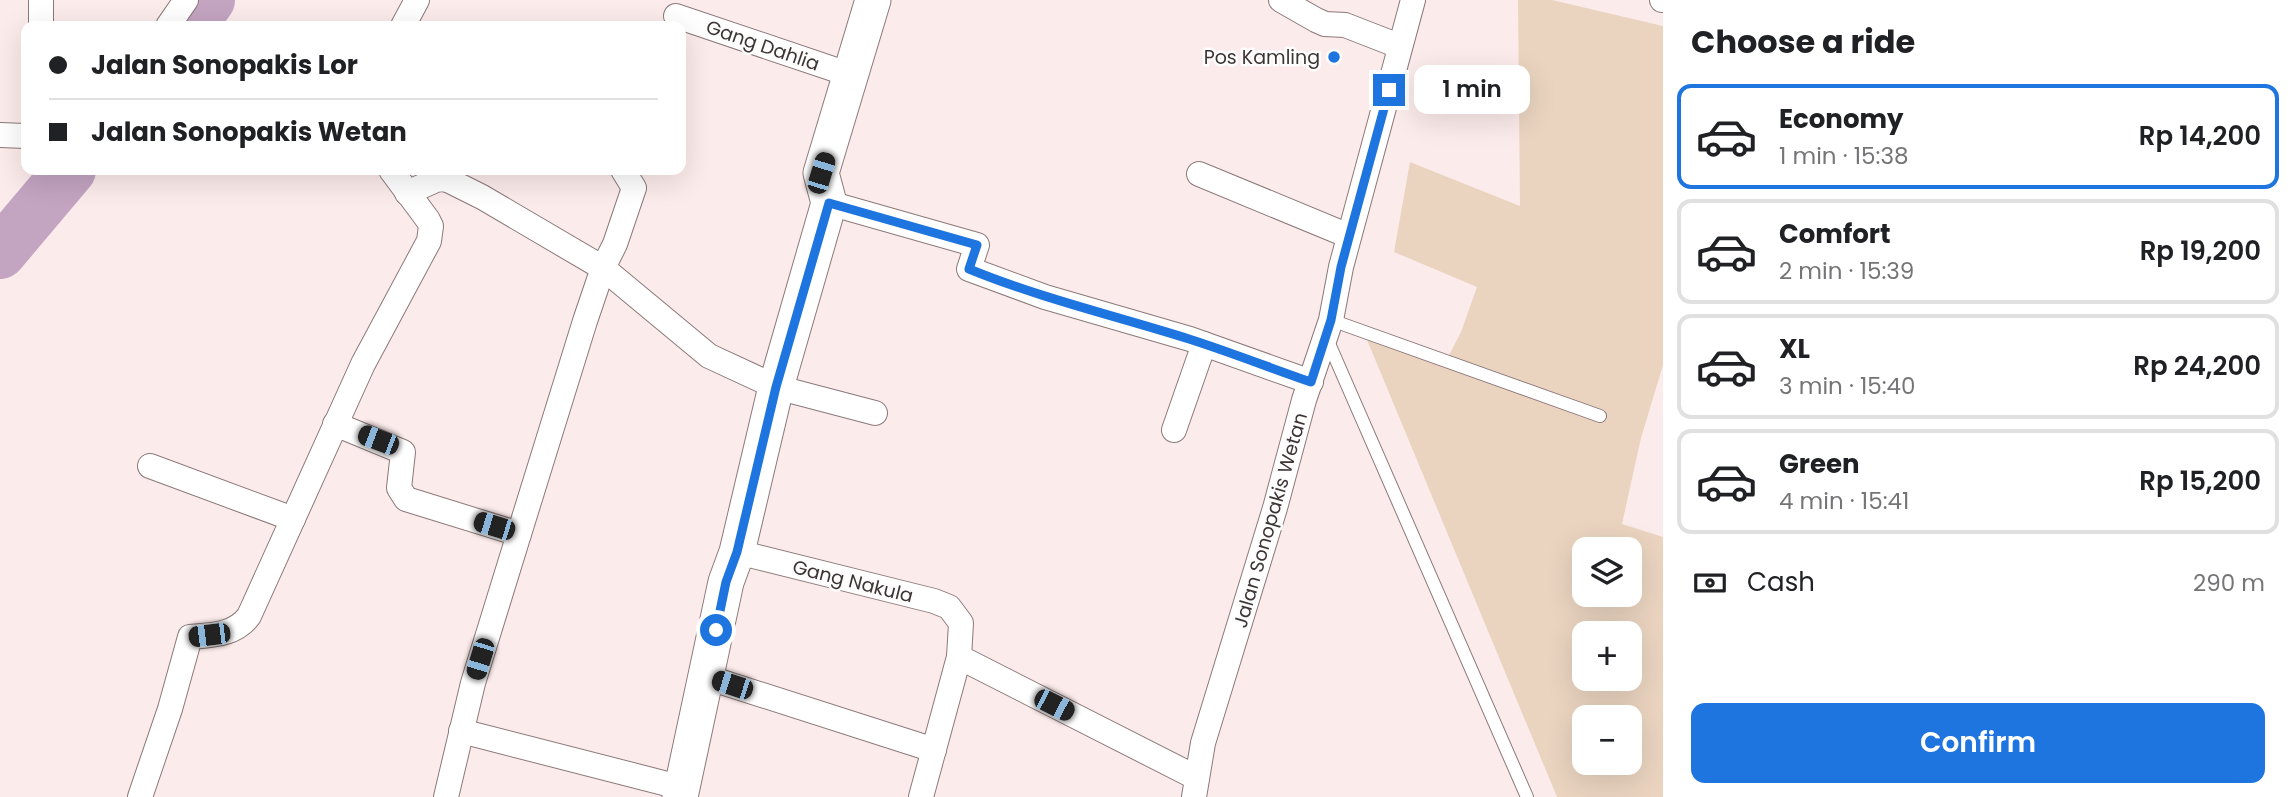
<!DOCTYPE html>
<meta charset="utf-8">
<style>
body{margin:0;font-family:Poppins,sans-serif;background:#f2f2f2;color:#202124;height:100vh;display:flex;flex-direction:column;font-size:26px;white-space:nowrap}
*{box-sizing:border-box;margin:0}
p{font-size:23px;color:#757577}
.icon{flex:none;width:38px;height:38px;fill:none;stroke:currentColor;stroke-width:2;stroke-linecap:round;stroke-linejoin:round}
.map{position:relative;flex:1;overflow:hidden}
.details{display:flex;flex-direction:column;background:#fff;width:630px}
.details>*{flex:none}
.banner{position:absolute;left:21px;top:21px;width:665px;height:154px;border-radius:14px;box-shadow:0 7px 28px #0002;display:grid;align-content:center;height:154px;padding:0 28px;background:#fff}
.controls{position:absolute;left:1572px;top:537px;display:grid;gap:14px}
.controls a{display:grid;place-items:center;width:70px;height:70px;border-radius:14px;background:#fff;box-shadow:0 7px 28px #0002;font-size:35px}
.end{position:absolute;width:32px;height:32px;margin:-16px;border:9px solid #1f75df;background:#fff;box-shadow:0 0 0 4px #fff}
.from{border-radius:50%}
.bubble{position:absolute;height:49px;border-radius:14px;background:#fff;box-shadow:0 7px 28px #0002;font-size:23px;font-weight:600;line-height:49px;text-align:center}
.car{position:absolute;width:21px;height:42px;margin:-21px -10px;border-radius:9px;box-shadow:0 0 5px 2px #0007;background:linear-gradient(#222 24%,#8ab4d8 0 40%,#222 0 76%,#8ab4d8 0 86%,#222 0)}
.banner b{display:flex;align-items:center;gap:24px;height:66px;font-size:26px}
.banner b+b{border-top:2px solid #e0e0e0}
.banner i{width:18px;height:18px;background:#202124}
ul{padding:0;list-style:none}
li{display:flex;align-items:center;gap:21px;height:105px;margin:0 14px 10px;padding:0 14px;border:4px solid #e0e0e0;border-radius:14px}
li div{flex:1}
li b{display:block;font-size:26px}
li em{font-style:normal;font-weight:600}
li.on{border-color:#1f75df}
li>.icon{width:63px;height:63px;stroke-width:1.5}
h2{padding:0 28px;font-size:32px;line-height:84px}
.pay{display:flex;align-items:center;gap:18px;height:77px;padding:0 28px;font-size:26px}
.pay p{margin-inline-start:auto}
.action{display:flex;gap:14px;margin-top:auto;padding:14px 28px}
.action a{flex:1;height:80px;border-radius:14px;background:#1f75df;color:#fff;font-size:28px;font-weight:600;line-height:80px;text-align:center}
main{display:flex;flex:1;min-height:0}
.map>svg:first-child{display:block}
</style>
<main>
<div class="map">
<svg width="1663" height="797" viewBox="0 0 1663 797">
<rect width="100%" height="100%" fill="#fcebeb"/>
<!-- green -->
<path fill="#ead4c0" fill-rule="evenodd" d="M 1518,0 L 1552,0 L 1663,26 L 1663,365 L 1641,438 L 1622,524 L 1663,537 L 1663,797 L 1557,797 L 1365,335 L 1444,365 L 1461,332 L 1477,287 L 1394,252 L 1410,162 L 1520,206 ZM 1584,550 L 1629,550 L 1629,595 L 1584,595 ZM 1584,634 L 1629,634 L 1629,679 L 1584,679 ZM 1584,718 L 1629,718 L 1629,763 L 1584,763 Z"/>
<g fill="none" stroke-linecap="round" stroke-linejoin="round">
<!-- river -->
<g stroke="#c3a4c1" stroke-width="52">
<polyline points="190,26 209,0"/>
<polyline points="0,253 70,170"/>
</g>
<defs>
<g id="lane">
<polyline points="1331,320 1600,416"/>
<polyline points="1327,339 1527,797"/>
</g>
<g id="street">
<polyline points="41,0 41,26"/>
<polyline points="1281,0 1316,20 1325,24 1345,25 1399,46"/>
<polyline points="1662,0 1663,0"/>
<polyline points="676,16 851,75"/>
<polyline points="168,26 186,0"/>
<polyline points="403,26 417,0"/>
<polyline points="0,135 26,136"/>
<polyline points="1199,174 1349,236"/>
<polyline points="407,193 436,180 443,179 450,181 482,197 603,268 709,356 776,387 875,413"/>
<polyline points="829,203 977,245 969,269 1045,297 1190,339 1311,382"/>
<polyline points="335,424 403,452 399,488 406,499 519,534"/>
<polyline points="1174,430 1204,344"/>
<polyline points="150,466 293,519"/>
<polyline points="737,552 934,601 949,607 961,623 959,657 921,797"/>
<polyline points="959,657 1197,778"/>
<polyline points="706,677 934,750"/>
<polyline points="461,731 683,788"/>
<path d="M 140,797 L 170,709 L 190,637 C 212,635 235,635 249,616 L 363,364 L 429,241 L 431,226 L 428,220 L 391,170"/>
<polyline points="446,797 473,683 519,534 585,321 603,268 615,244 634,188 623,170"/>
<polyline points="1194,797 1203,743 1275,508 1304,400 1331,320 1341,267 1413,0"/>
</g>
<polyline id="secondary" points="680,797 726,582 737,552 776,387 829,203 821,173 873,0"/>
</defs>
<!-- lane casing -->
<use href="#lane" stroke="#8c797a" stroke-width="14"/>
<!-- street casing -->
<use href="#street" stroke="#8c797a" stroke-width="26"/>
<!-- secondary casing -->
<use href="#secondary" stroke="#8c797a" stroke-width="37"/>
<!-- lane -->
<use href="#lane" stroke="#fff" stroke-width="12"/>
<!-- street -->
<use href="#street" stroke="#fff" stroke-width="24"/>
<!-- secondary -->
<use href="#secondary" stroke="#fff" stroke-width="35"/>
</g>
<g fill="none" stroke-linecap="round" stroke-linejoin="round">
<!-- route -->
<path stroke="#1f75df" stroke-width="9" d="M 716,630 L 726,582 L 737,552 L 776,387 L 829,203 L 977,245 L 969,269 C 1040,298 1116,316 1189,339 C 1230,352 1270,368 1311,382 L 1331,320 L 1341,267 L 1389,90"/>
</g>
<!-- markers -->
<circle fill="#1f75df" stroke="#fdfdfd" stroke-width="2.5" cx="1334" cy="57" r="7"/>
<g text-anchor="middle" stroke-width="5" stroke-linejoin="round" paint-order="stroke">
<!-- street labels -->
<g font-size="19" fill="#3d3535" stroke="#fdfdfd">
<text transform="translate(763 45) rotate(19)" y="7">Gang Dahlia</text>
<text transform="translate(1270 520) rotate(-74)" y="7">Jalan Sonopakis Wetan</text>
<text transform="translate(853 581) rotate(14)" y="7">Gang Nakula</text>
</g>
<!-- poi labels -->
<g font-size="19" fill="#3d3535" stroke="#fdfdfd" text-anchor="end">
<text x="1320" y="64">Pos Kamling</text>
</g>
</g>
</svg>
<div class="controls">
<a><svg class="icon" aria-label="layers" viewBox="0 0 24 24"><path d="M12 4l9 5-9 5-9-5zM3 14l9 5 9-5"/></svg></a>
<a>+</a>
<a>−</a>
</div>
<i class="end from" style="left:716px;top:630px"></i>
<i class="end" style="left:1389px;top:90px"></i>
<div class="bubble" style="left:1414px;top:65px;width:116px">1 min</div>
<i class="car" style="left:821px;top:173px;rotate:17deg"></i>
<i class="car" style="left:378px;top:440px;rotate:291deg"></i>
<i class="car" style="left:494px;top:526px;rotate:287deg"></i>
<i class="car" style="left:209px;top:635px;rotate:263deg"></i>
<i class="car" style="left:480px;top:659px;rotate:197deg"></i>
<i class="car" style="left:732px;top:685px;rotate:288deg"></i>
<i class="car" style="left:1054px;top:705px;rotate:117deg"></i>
<div class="banner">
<b><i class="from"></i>Jalan Sonopakis Lor</b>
<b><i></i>Jalan Sonopakis Wetan</b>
</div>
</div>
<section class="details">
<h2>Choose a ride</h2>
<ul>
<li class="on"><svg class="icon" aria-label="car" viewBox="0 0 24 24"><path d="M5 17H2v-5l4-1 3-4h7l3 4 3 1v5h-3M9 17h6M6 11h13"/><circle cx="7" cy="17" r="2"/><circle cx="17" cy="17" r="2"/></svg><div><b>Economy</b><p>1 min · 15:38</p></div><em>Rp 14,200</em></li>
<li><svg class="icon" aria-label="car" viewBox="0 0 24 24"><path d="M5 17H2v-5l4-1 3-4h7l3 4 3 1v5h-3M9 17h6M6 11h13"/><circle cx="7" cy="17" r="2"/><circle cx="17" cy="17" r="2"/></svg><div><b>Comfort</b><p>2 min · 15:39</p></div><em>Rp 19,200</em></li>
<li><svg class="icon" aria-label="car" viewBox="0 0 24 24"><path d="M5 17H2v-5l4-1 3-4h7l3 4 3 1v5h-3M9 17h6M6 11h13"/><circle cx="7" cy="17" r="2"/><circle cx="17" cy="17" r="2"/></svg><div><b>XL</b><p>3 min · 15:40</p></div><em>Rp 24,200</em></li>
<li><svg class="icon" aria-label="car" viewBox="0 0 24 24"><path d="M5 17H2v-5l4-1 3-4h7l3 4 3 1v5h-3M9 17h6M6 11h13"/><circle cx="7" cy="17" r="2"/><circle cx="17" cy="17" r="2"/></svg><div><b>Green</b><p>4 min · 15:41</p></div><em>Rp 15,200</em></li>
</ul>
<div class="pay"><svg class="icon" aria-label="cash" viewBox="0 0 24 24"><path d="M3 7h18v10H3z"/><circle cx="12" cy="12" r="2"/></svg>Cash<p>290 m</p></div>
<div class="action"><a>Confirm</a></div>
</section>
</main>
